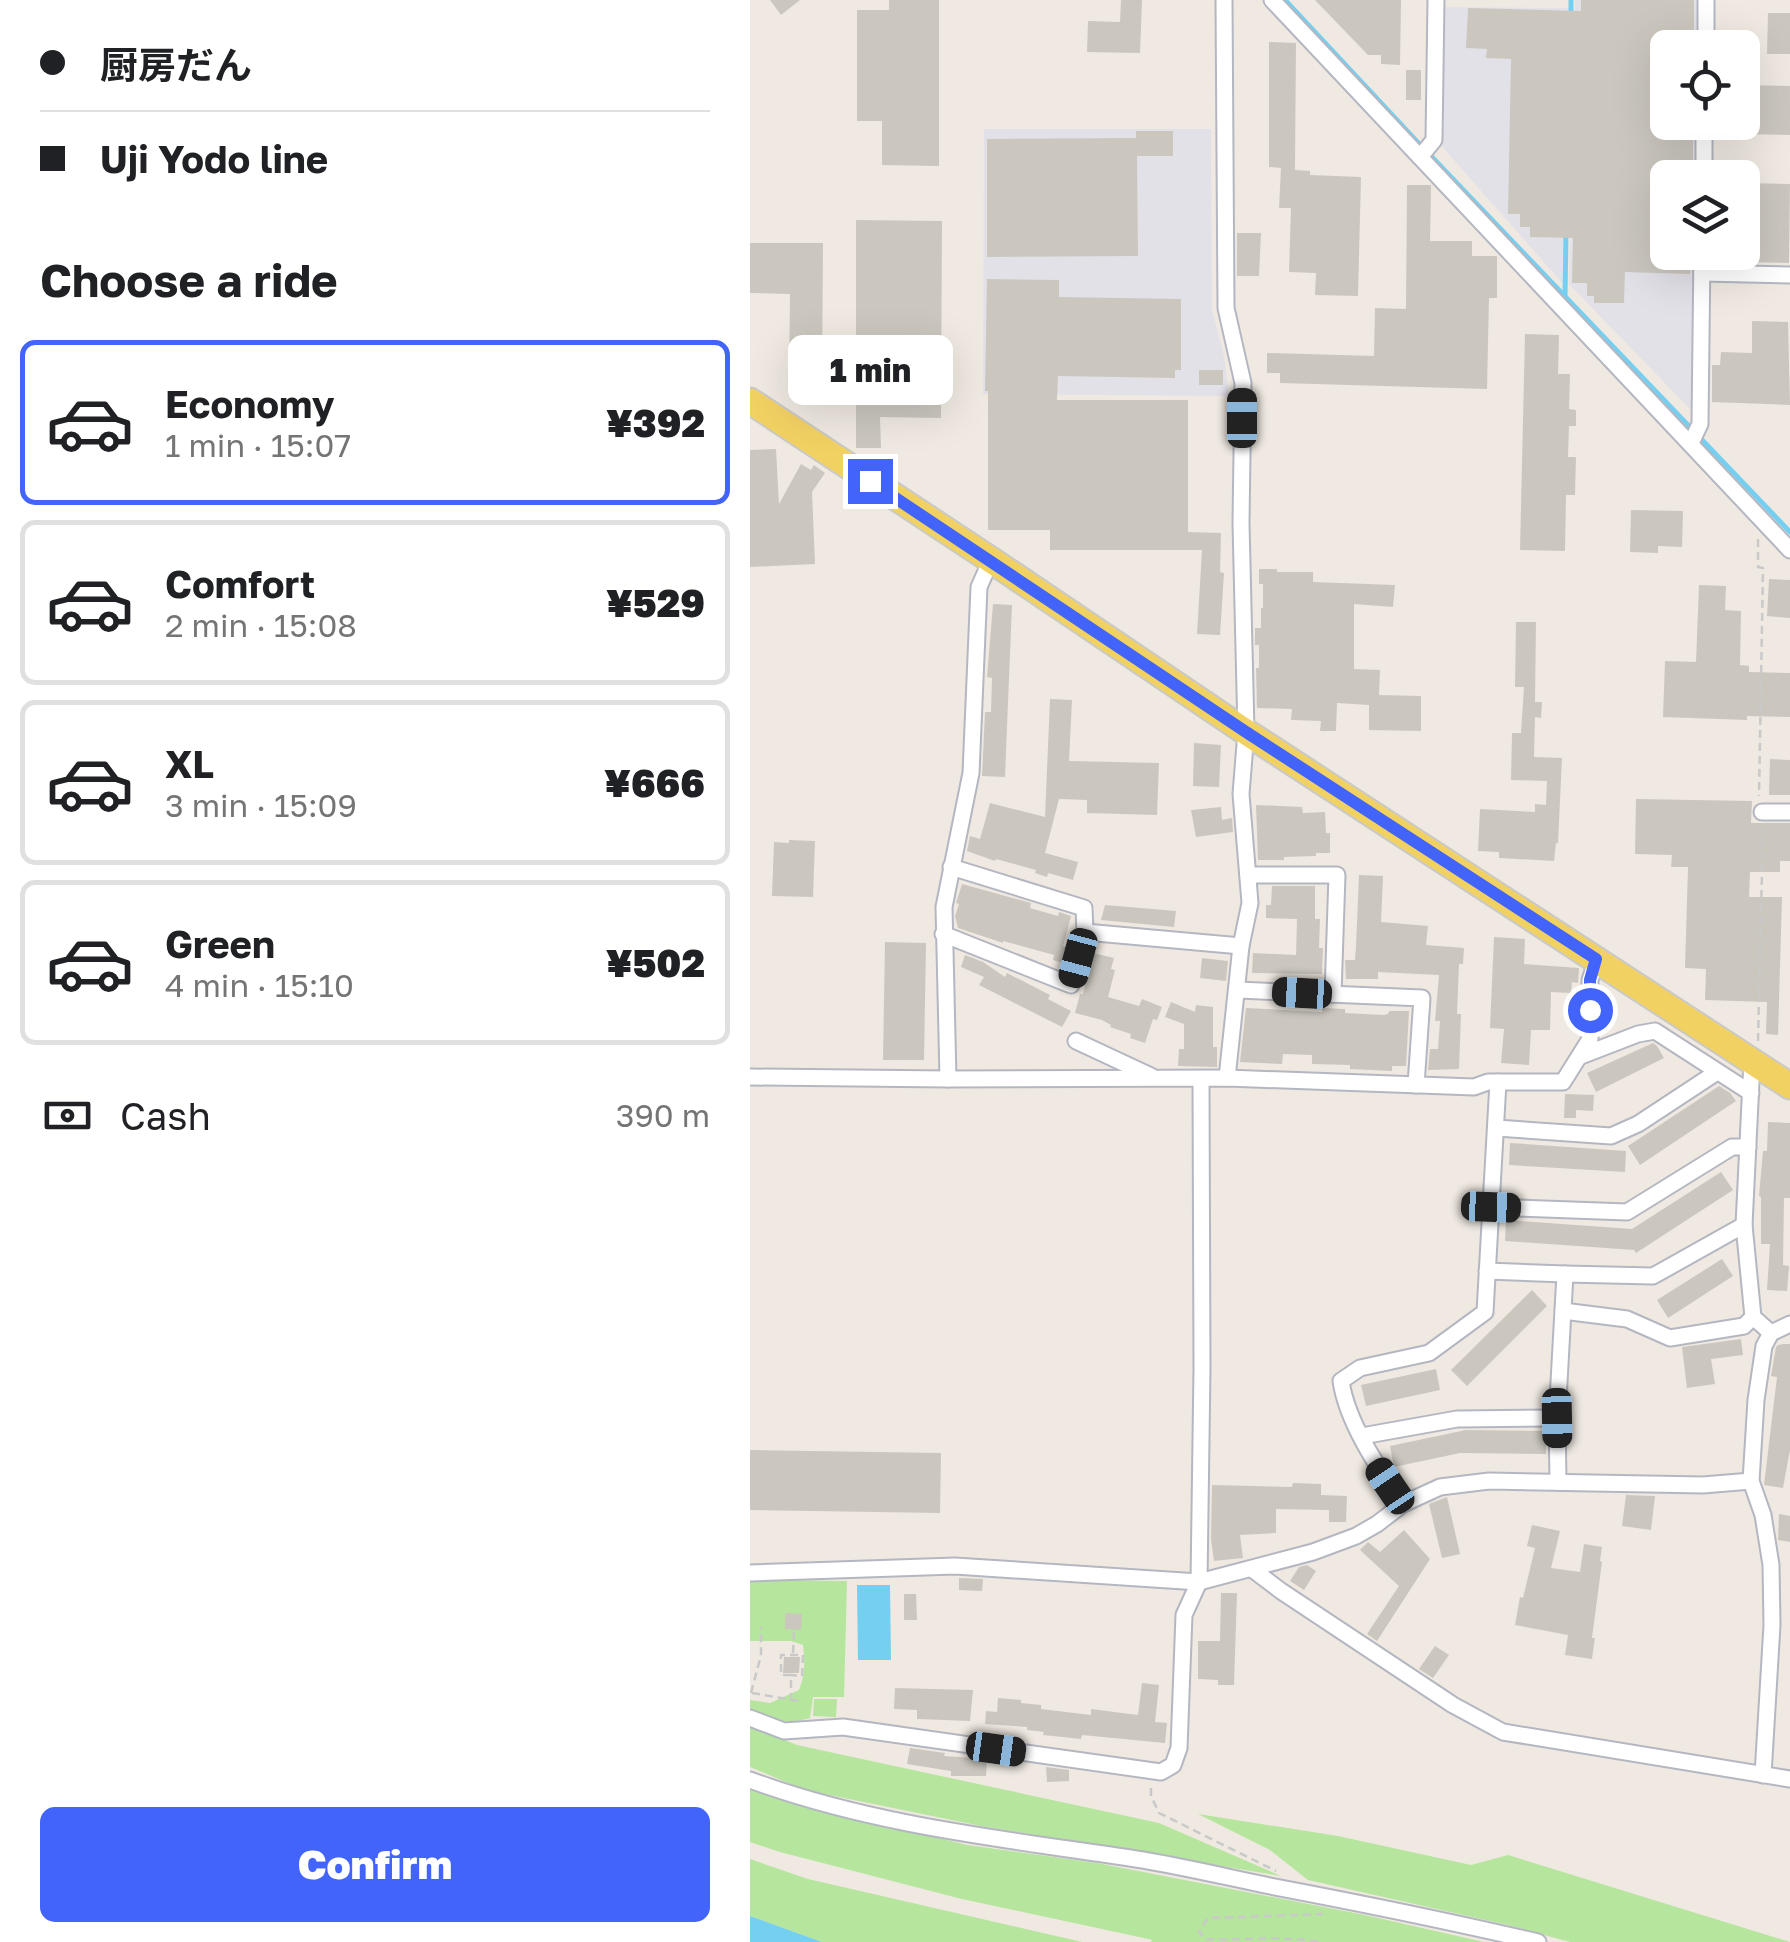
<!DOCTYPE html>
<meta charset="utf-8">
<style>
body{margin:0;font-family:"Golos Text","Noto Sans JP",sans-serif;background:#f6f6f6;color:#202124;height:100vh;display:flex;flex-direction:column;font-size:38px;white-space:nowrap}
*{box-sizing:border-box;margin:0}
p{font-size:32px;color:#757577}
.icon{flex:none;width:55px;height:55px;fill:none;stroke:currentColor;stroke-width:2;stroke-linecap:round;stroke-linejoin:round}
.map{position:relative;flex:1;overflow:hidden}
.details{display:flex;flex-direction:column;background:#fff;width:750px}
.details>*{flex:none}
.guide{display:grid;align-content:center;height:220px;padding:0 40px;background:#fff}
.controls{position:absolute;left:900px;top:30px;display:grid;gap:20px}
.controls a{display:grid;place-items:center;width:110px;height:110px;border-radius:15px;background:#fff;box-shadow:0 10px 40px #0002;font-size:50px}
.end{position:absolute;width:45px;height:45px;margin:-22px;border:12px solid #4264fb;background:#fff;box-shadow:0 0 0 5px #fff}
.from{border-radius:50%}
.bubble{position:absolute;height:70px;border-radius:15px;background:#fff;box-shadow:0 10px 40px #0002;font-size:32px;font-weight:800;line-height:70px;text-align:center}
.car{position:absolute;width:30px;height:60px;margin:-30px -15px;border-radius:12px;box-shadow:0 0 8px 2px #0007;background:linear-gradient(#222 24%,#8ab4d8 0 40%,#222 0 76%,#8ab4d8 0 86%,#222 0)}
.guide b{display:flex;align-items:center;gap:35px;height:95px;font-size:38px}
.guide b+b{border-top:2px solid #e0e0e0}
.guide i{width:25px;height:25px;background:#202124}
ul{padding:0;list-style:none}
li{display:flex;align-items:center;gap:30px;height:165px;margin:0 20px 15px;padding:0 20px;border:5px solid #e0e0e0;border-radius:15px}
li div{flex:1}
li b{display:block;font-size:38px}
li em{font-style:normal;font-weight:800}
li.current{border-color:#4264fb}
li>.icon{width:90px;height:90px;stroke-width:1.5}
h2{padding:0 40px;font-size:45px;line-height:120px}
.pay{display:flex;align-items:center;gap:25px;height:110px;padding:0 40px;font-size:38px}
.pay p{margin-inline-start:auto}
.primary-button{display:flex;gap:20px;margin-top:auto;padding:20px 40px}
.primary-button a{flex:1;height:115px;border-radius:15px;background:#4264fb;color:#fff;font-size:40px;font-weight:800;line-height:115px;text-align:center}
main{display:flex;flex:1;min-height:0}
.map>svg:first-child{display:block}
</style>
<main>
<section class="details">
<div class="guide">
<b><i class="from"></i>厨房だん</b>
<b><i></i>Uji Yodo line</b>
</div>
<h2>Choose a ride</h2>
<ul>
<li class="current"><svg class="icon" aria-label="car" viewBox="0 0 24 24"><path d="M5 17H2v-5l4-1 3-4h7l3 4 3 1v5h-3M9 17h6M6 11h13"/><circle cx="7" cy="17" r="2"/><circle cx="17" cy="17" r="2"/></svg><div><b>Economy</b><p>1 min · 15:07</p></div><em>¥392</em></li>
<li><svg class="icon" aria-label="car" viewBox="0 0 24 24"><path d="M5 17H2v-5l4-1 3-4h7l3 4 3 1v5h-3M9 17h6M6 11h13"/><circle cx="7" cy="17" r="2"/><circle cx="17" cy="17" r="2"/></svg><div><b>Comfort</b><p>2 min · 15:08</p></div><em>¥529</em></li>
<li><svg class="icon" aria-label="car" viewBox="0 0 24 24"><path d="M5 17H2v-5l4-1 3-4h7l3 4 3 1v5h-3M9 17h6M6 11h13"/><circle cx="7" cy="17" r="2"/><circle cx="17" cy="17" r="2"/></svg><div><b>XL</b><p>3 min · 15:09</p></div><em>¥666</em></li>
<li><svg class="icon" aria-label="car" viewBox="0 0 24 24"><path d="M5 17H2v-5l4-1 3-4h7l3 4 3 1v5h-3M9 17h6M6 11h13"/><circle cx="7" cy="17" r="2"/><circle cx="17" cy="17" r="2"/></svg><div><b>Green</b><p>4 min · 15:10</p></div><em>¥502</em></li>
</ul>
<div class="pay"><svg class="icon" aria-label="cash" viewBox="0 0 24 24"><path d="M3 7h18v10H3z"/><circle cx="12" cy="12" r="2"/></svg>Cash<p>390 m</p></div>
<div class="primary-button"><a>Confirm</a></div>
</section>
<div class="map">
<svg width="1040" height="1942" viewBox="0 0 1040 1942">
<rect width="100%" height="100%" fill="#efe9e1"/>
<!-- industrial -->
<g fill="#e3e1e8">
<polygon points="825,0 949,0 948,47 918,48 918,122 947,123 946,177 918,178 918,252 945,253 942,411 819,284"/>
<polygon points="690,7 819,8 813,284 688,142"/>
<polygon points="234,129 461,129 462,310 474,356 479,396 233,394"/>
</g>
<!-- green -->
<g fill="#b6e59e">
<path d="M 0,1580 L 97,1581 L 94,1697 L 63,1697 L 60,1718 C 38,1725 20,1721 0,1711 L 0,1700 L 20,1703 L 49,1690 C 55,1675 55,1661 53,1645 L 41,1641 L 0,1641 Z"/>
<polygon points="64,1699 87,1699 86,1717 63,1716"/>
<polygon points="0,1726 47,1745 409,1823 531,1876 231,1826 55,1790 0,1767"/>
<polygon points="0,1790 45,1803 217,1845 347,1863 615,1915 734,1942 400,1942 403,1940 212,1899 30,1852 0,1842"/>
<polygon points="448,1814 588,1836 721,1865 758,1855 1040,1942 820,1942 758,1925 558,1880 520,1850"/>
<polygon points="0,1859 58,1879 332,1942 72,1942 0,1916"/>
</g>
<!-- water -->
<g fill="#75cff0">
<polygon points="107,1585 140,1585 141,1660 108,1660"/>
<polygon points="0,1916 72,1942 0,1942"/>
</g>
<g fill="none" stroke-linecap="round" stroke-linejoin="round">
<!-- stream -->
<g stroke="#75cff0" stroke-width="5">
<polyline points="535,0 672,147"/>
<polyline points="821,17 821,0"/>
<polyline points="679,154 1040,532"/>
<polyline points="815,297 816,233"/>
</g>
</g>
<!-- building -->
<g fill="#cbc7bf">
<polygon points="20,0 50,0 31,15"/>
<polygon points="139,0 189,0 189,166 132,165 132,121 107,121 107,10 139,10"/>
<polygon points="371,0 392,0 390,53 337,52 338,21 370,22"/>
<polygon points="565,0 651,0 650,65 631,64 631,55 618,55"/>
<polygon points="831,0 944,0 944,48 918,48 918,122 943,122 943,173 918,172 918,252 941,252 940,274 875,272 874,303 844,303 844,296 837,296 837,283 822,283 823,238 780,237 780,227 770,227 770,214 758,214 761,59 736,58 737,49 716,48 718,8 831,11"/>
<polygon points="1018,13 1040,13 1040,54 1017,54"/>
<polygon points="519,42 546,43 545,170 560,171 560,175 611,177 608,296 565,295 566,273 539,272 541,208 529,208 531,168 519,167"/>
<rect x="656" y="70" width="15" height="30"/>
<polygon points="992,85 1040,86 1040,135 992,134"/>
<polygon points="386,131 423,131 423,156 387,156 388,256 237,257 237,139 386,138"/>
<polygon points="992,183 1040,184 1039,263 992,262 992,227 999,227 999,200 992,200"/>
<polygon points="657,185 681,185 680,241 722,241 722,256 747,256 747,298 739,298 737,389 530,383 530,373 517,373 517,353 624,356 625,308 656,309"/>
<polygon points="106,220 192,221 191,418 130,417 131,448 106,448"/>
<polygon points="487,233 511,233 509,276 487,276"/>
<polygon points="0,243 73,243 72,384 39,384 40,294 0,293"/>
<polygon points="237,279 309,280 309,297 431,299 431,370 425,370 425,378 308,376 307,400 438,400 438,532 471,533 470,572 474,573 470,635 447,634 452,550 300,550 300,530 238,530 238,391 235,391"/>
<polygon points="1002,321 1038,322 1040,405 962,402 962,365 970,365 971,352 1002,353"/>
<polygon points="775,334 809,335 808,374 820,374 819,409 826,410 826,426 819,426 818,457 826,457 825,495 816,495 815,551 770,550"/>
<rect x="449" y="370" width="24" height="15"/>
<polygon points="26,449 29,504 51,464 61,470 64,465 75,473 62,492 65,564 0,567 0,450"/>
<polygon points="881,510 933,511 932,547 908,546 908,553 880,552"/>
<polygon points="509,569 527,569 527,572 563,572 563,582 645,585 643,607 604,604 604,669 630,670 629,695 671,696 671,731 619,730 619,705 587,703 586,731 570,731 571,721 541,720 542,709 507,708 506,668 509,668 509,645 505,645 505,628 511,628 511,608 513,608 513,584 509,584"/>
<polygon points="1019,579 1040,580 1040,618 1017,616"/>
<polygon points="949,585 976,586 975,610 991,611 990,665 999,666 999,672 1040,673 1040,717 997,716 997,720 913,717 915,661 946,662"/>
<polygon points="243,604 262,605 255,777 232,776 235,712 241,712 242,678 237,677"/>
<polygon points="766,622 786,622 785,702 792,702 791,718 785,717 784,757 812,758 808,843 806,843 804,861 749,858 749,852 728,851 730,809 785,812 785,804 796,805 797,781 761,780 762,733 771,733 774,687 765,687"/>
<polygon points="300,699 322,700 319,761 409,763 407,815 337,813 337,800 309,799 295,853 328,862 323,880 298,873 297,877 285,873 286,870 246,859 245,861 217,851 220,836 230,839 240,803 295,817"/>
<polygon points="444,743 471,745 469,787 443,786"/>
<polygon points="1020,759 1040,760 1040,795 1019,795"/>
<polygon points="886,799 1002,801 1001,823 1040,823 1040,861 1030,861 1030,872 1000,872 999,897 1032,897 1028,1035 1016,1034 1017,1002 955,1000 956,969 935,968 938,867 921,867 922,855 885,854"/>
<polygon points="506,805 552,807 553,813 575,812 576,833 580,833 580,853 566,853 566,856 534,857 534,860 508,860"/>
<polygon points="471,807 472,820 482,818 483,832 446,837 441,810"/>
<polygon points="39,840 65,841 63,897 22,896 24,842 39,843"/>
<polygon points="609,875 633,876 631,922 678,926 676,945 714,948 713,964 709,964 707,1014 711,1014 709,1069 678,1070 680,1049 688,1049 690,1021 685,1021 689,975 628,972 628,979 596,979 595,960 605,960 606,946"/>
<polygon points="212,884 281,903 280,908 308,916 309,912 321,916 313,946 319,948 315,964 303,960 304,955 253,941 253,943 208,928 205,916 209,904 206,903"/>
<polygon points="522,886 565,886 565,919 570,919 569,948 573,948 572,974 502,973 503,953 546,955 547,919 516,918 516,905 521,905"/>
<polygon points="355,905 426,911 424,927 351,920"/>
<polygon points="744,937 775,939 774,964 829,968 828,983 822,982 821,993 801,992 800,1030 781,1030 779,1065 751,1063 754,1029 740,1028"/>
<polygon points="135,942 176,943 174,1060 133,1060"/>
<polygon points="343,953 364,958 361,969 365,970 358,997 389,1006 392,999 412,1007 407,1020 403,1019 395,1043 380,1038 381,1034 360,1027 361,1025 352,1020 325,1013 330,994 333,994"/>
<polygon points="215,955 233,962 255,977 257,973 300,995 298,999 321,1011 312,1027 229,985 234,977 211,967"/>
<polygon points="452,958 478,961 476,981 450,978"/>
<polygon points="421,1002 445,1012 446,1005 463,1007 463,1047 467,1047 467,1067 428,1066 429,1049 434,1049 434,1024 415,1017"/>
<polygon points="496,1008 572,1012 572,1008 595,1009 595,1013 634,1015 638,1014 639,1011 659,1011 656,1066 642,1066 642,1071 600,1069 600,1065 562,1064 562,1055 533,1054 532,1064 490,1062"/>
<polygon points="903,1043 907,1046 914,1058 846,1092 837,1073"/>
<polygon points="969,1086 980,1093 986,1101 890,1165 878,1146"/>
<polygon points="815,1094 844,1095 843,1111 826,1110 826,1118 814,1118"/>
<polygon points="1018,1122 1040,1123 1040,1198 1034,1198 1033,1265 1039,1266 1037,1291 1017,1290 1020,1244 1011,1244 1011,1197 1009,1196 1013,1151 1017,1151"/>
<polygon points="760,1143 876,1151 875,1172 759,1165"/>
<polygon points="971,1172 983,1190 886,1253 884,1250 755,1241 756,1220 882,1229"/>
<polygon points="972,1259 983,1276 918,1318 907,1300"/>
<polygon points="782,1290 797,1306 717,1386 701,1370"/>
<polygon points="991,1339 993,1355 961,1359 965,1384 937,1388 932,1347"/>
<polygon points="1034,1344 1040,1344 1040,1450 1033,1488 1014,1485 1027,1377 1021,1376 1026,1347 1028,1345"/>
<polygon points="686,1369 690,1390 616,1406 611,1385"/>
<polygon points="716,1430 796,1431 796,1454 710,1453 644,1467 640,1446"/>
<polygon points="0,1450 191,1453 190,1513 0,1510"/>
<polygon points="543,1483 571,1484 571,1495 597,1496 596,1522 579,1522 579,1510 526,1509 526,1533 490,1535 493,1558 464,1561 461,1539 462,1485 542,1487"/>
<polygon points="876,1495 905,1496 901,1530 872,1526"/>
<polygon points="697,1497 710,1554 692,1558 679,1504"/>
<polygon points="1029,1514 1040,1516 1040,1542 1028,1540"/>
<polygon points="782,1525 810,1531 801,1568 830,1572 834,1544 852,1547 850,1561 852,1562 842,1638 845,1638 842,1659 815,1655 818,1635 765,1625 770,1597 773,1598 785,1548 777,1546"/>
<polygon points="654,1530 680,1559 627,1641 617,1634 649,1586 610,1550 618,1542 630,1552"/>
<polygon points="557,1565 566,1571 554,1590 540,1581 549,1567"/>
<polygon points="209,1578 233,1579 232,1591 209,1590"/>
<polygon points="471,1593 487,1593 484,1685 468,1685 468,1680 448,1679 448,1641 470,1641"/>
<polygon points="154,1594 166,1594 167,1620 154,1620"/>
<polygon points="35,1613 52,1614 51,1630 35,1629"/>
<polygon points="685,1646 699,1655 683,1678 669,1669"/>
<polygon points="34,1657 50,1657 49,1673 33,1673"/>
<polygon points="392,1683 409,1685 405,1722 417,1723 415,1743 332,1735 331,1739 293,1735 294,1732 277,1730 277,1727 235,1724 236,1711 247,1712 248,1698 271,1700 271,1703 291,1705 291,1709 341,1715 341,1709 388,1715"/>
<polygon points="145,1688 223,1690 220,1721 167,1719 167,1710 144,1709"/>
<polygon points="160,1748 195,1753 194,1756 237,1759 236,1776 201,1776 201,1771 157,1764"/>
<polygon points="296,1767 319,1770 319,1781 297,1782"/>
</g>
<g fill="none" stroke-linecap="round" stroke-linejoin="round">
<defs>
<g id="street">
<polyline points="474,0 476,308 493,383 491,523 496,732 491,794 500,903 491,946 477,1078"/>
<polyline points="522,0 1040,550"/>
<polyline points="956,48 956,0"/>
<polyline points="670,157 684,140 686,0"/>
<polyline points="954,178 954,122"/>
<polyline points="952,273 1040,275"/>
<polyline points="941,443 950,424 952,252"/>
<polyline points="1012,812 1040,812"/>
<polyline points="201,867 334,908 335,932 491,946"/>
<polyline points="498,875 587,875 583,994"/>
<polyline points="193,934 321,985 335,932"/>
<polyline points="488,990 672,998 666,1085"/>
<polyline points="326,1041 401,1076"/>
<polyline points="831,1056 888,1034 905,1031 1001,1093"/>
<polyline points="1002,1061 994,1225 1003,1317 1021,1333"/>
<polyline points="0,1077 198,1079 477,1078 724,1087 738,1082 813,1082 840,1039 840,980 847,959"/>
<polyline points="198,1079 194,907 221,773 229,587 241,560"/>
<polyline points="746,1128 861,1136 888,1124 967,1072"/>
<polyline points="741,1207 877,1212 982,1147 998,1147"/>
<polyline points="737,1271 815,1274 807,1418 808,1482"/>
<polyline points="815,1274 903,1276 994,1225"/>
<polyline points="813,1311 877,1319 920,1338 994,1326 1003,1317"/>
<polyline points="612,1436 707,1419 807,1418"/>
<path d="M 653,1504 C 629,1469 597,1423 591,1381 L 610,1368 L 679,1353 L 735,1312 L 748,1082"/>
<polyline points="502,1569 531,1591 703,1705 753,1732 1040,1779"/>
<polyline points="0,1573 205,1566 449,1582 563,1552 606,1536 627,1524 653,1504 690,1487 739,1481 953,1485 1001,1481"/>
<polyline points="0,1718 34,1731 93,1727 411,1772 423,1765 429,1748 434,1615 449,1582 452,1368 451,1079"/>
<polyline points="1013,1775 1022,1625 1021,1565 1013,1515 1001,1481 1006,1400 1014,1346 1021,1333 1040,1324"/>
<path d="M 0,1780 C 125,1826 255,1839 386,1859 C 431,1866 476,1877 520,1886 C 610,1903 699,1921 788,1942"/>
</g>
<polyline id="primary" points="0,401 241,560 496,732 1040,1086"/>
</defs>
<!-- street casing -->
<use href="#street" stroke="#b4b7c1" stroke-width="19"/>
<!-- primary casing -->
<use href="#primary" stroke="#c9c9c9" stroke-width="29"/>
<!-- path -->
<g stroke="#c9c9c9" stroke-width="2.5" stroke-dasharray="8 5" stroke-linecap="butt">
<polyline points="1008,539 1008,567 1013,568 1009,796"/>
<polyline points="1008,1041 1013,829"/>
<polyline points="43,1653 44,1630"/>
<polyline points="1,1693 11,1655 11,1627"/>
<polyline points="2,1693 49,1701"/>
<polyline points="41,1701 41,1675 31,1675 31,1655 53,1655 52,1676 41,1675"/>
<polyline points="401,1788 401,1796 409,1813 526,1871"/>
<path d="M 568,1942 C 531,1935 493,1941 455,1939 L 449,1931 L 458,1918 L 573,1914"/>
</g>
<!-- street -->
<use href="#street" stroke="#fff" stroke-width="15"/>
<!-- primary -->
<use href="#primary" stroke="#f2d163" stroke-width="25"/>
</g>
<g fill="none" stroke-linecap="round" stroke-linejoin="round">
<!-- route -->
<polyline stroke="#4264fb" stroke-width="12" points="120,481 496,732 846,959 840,980 840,1010"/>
</g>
</svg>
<div class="controls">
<a><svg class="icon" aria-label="locate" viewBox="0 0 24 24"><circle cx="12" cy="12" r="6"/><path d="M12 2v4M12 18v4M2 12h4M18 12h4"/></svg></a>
<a><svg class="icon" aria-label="layers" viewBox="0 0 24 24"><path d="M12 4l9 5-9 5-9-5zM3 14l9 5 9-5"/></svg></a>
</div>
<i class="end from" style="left:840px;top:1010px"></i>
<i class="end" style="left:120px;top:481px"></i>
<div class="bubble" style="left:38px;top:335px;width:165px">1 min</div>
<i class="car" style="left:492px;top:418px;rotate:0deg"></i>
<i class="car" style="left:328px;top:958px;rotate:195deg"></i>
<i class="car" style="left:552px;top:993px;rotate:273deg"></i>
<i class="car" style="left:741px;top:1207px;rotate:92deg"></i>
<i class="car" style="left:807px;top:1418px;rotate:179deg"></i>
<i class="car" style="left:640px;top:1486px;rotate:326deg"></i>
<i class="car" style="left:246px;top:1749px;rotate:98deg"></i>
</div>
</main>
